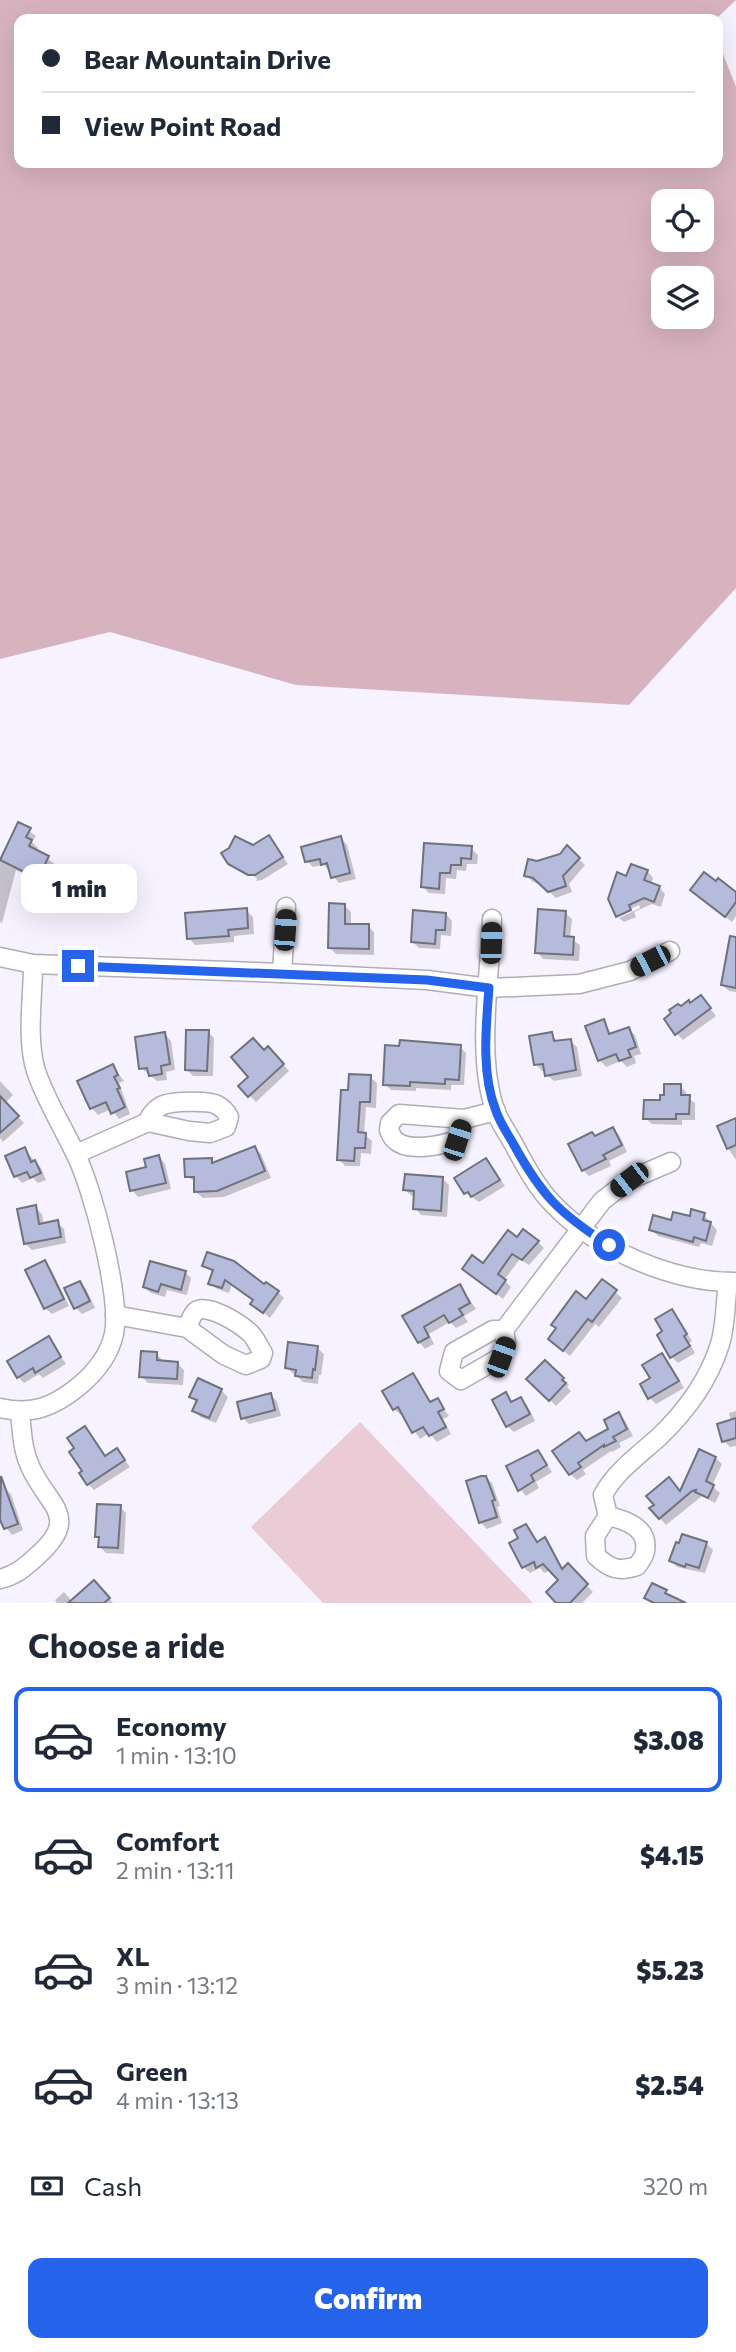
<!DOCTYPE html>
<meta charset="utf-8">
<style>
body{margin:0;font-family:Commissioner,sans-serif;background:#f2f2f3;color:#1f2937;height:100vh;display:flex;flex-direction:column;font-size:26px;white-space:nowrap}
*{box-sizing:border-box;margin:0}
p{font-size:23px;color:#747a83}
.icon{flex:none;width:38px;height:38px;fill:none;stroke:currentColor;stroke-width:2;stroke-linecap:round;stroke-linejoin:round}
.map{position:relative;height:1603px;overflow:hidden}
.details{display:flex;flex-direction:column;background:#fff;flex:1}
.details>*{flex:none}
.top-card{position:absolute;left:14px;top:14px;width:709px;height:154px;border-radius:14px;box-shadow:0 7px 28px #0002;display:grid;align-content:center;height:154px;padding:0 28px;background:#fff}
.tools{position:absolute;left:651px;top:189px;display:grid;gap:14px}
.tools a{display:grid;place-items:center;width:63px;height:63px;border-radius:14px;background:#fff;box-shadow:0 7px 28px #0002;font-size:35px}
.end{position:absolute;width:32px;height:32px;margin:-16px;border:9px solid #2563eb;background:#fff;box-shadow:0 0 0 4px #fff}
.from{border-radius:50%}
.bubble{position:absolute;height:49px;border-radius:14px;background:#fff;box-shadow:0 7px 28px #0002;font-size:23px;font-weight:800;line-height:49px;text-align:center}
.car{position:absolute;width:21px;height:42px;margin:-21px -10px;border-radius:9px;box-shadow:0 0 5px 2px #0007;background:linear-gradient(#222 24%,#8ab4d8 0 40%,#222 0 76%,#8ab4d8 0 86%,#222 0)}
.top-card b{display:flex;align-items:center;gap:24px;height:66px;font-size:26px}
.top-card b+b{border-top:2px solid #e0e1e3}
.top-card i{width:18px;height:18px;background:#1f2937}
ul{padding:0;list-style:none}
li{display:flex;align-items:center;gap:21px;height:105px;margin:0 14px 10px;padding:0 14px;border:4px solid transparent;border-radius:14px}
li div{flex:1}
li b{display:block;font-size:26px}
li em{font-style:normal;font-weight:800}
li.selected{border-color:#2563eb}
li>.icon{width:63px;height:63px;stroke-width:1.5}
h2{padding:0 28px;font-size:32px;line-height:84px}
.pay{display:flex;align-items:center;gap:18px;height:77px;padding:0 28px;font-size:26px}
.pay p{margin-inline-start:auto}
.button{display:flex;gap:14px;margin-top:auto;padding:14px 28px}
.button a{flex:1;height:80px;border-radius:14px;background:#2563eb;color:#fff;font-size:28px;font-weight:800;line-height:80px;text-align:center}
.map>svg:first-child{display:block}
</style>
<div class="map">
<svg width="736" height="1603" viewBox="0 0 736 1603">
<rect width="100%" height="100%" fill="#f7f2ff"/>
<!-- green -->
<polygon fill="#ebccd6" points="360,1422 533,1603 323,1603 251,1527"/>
<!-- forest -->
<path fill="#d7b3bf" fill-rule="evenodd" d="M 0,0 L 736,0 L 716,19 L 19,19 L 19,163 L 718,163 L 718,41 L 736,87 L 736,588 L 629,705 L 296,685 L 110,632 L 0,659 ZM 663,201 L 702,201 L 702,240 L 663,240 ZM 663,278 L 702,278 L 702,317 L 663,317 Z"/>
<!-- shadow -->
<g fill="#0003">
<polygon points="19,824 36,836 32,842 38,848 36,851 55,864 44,884 16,870 2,923 0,922 0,861"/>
<polygon points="269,837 288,864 262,880 256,881 257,878 230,863"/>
<polygon points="341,838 347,845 356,879 339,883 324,865 313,867 306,860"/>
<polygon points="426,845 471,848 478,855 477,864 467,864 466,871 457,870 456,879 446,878 445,894 429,893 423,887"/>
<polygon points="567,848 585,865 569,884 572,892 556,898 541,884 533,882 526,875 538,863 561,855"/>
<polygon points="647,871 653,878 651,885 659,887 665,894 661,907 652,904 634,912 636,917 624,922 619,918 640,908 639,905 618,914 627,878"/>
<polygon points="736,894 736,916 732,922 699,896"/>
<polygon points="344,905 351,912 351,926 368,926 374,932 374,955 336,954 330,948"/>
<polygon points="246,910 253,917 254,934 234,936 234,942 195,945 189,938"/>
<polygon points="565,913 572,919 570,938 580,945 579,961 543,959 537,952"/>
<polygon points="446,914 452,921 451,936 441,935 440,949 419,948 412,941"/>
<polygon points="736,941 736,992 729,991 722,985"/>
<polygon points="707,1004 716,1016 683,1040 677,1034 681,1008"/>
<polygon points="604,1022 612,1035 628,1029 635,1035 641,1054 634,1056 636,1063 627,1067 621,1061 606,1067 600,1060"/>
<polygon points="208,1032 214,1038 213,1076 193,1076 186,1069"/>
<polygon points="165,1034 171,1041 175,1070 166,1072 167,1080 157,1081 141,1068"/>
<polygon points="551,1034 558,1042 570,1041 577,1047 582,1076 554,1081 547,1075 546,1070 542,1071 536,1064"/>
<polygon points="460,1047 466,1053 464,1085 451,1085 451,1090 416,1088 416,1091 391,1090 385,1084"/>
<polygon points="265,1052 275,1055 289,1071 256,1102 241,1086 251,1077"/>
<polygon points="113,1066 124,1081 119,1083 130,1114 119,1119 111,1109 98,1115 92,1108"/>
<polygon points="370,1077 377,1083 376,1108 366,1107 364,1134 372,1141 371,1154 361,1153 360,1166 345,1166 339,1159 350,1092"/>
<polygon points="0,1081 13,1095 5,1103 24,1123 3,1142 0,1138"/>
<polygon points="680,1086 686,1092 686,1097 695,1103 695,1120 682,1120 682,1125 652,1124 645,1118"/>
<polygon points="736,1120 736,1160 728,1148"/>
<polygon points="613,1129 619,1135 627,1152 609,1161 611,1166 589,1176 583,1170 596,1138"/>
<polygon points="255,1148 261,1154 271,1178 224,1197 203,1198 196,1192 196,1183 187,1176 211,1159 216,1164"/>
<polygon points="24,1149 41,1168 46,1180 38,1183 33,1178 22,1183 16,1176 7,1157"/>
<polygon points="159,1157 165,1164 171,1189 138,1197 132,1190"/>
<polygon points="486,1160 505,1186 479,1202 466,1193"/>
<polygon points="443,1179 449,1185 447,1217 421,1215 415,1208 416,1196 412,1196 405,1190"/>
<polygon points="35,1207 42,1214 44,1225 57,1222 64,1229 66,1243 32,1250 25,1243"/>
<polygon points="704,1215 717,1230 712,1246 701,1243 699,1247 658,1236 651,1229"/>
<polygon points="518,1239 538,1242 544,1248 529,1265 520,1259 504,1280 511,1287 503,1299 471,1275"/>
<polygon points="45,1262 51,1269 69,1306 52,1314 45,1308"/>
<polygon points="204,1266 265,1287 278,1292 284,1298 270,1318 252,1304 254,1301 232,1284 229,1293 217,1289 210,1283 214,1273"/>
<polygon points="185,1272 191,1278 187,1295 167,1290 165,1297 151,1293 145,1287"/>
<polygon points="602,1281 622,1298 599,1327 595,1324 570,1356 556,1345"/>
<polygon points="79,1283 86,1289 95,1308 82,1314 76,1308"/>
<polygon points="460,1286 476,1309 464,1316 468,1322 456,1328 450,1322 429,1334 434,1344 425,1349 419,1342 404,1316"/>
<polygon points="672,1311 692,1341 689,1343 695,1353 678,1363 672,1357 664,1332"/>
<polygon points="48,1338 66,1364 43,1378 39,1374 24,1383 18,1377"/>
<polygon points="317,1348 324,1354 321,1375 319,1375 318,1384 303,1382 287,1368"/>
<polygon points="157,1354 163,1362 177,1363 184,1370 183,1385 148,1383 141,1376"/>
<polygon points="662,1355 668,1361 684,1388 656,1404 650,1398 652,1378"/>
<polygon points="545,1362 569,1385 567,1387 571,1391 556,1406 529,1379"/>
<polygon points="413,1376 419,1382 431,1403 437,1400 449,1416 443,1419 451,1434 437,1442 429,1433 420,1439 403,1414 401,1415 394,1409"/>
<polygon points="199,1380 221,1390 228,1397 216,1423 200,1417 194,1410 197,1403 191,1396"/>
<polygon points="506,1394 513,1403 521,1399 527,1405 535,1421 514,1432 507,1426"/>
<polygon points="270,1395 277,1401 281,1416 249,1424 243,1418"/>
<polygon points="736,1411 736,1446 730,1447 724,1441 731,1421 729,1413"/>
<polygon points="618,1415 625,1421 633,1436 619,1443 621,1447 612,1452 611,1451 583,1470 586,1474 577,1480 570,1474 587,1442 611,1430"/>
<polygon points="85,1428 106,1457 117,1450 130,1467 94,1490 88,1484 84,1471"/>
<polygon points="538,1452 552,1472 536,1482 539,1488 526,1496 520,1489"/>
<polygon points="715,1458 722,1464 712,1486 720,1493 715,1503 702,1496 666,1525 652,1509 681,1493"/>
<polygon points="485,1476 492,1483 500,1506 497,1507 502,1523 487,1529 481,1523 468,1482"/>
<polygon points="4,1488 11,1494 23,1530 12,1535 0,1520 0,1490"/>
<polygon points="120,1507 126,1513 124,1554 106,1553 100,1547 100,1540 97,1536"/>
<polygon points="525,1526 539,1543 545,1540 551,1546 563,1570 568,1565 593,1592 582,1603 559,1603 561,1580 551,1570 544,1573 540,1568 530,1573 523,1567 520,1538"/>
<polygon points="706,1543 713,1550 705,1573 677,1567 671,1561 680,1546"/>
<polygon points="100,1588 113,1603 57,1603 55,1600 64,1592 72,1601"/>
</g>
<!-- building -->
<g fill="#b4bbdb" stroke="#6f727d" stroke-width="2">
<polygon points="18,822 31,828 26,837 32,840 29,846 49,856 38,879 0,860"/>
<polygon points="269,835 283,857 255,875 248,875 228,864 221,853 229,848 235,836 253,845"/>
<polygon points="341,836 350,873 331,878 327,863 321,865 320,859 305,862 301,847"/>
<polygon points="424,843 472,846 471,859 461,858 461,865 451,865 450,873 440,873 439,889 421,887"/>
<polygon points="567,845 580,858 563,876 566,886 548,892 533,878 524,876 528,859 537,861 560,854"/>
<polygon points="631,864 648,870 644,880 660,886 654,902 644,898 629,905 631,910 616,917 608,899 617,872 626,876"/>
<polygon points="704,872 716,881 718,878 736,892 736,902 725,917 690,890"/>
<polygon points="329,903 345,904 345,924 369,924 369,949 328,948"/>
<polygon points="247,908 248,928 228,930 229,936 187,939 185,913"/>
<polygon points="538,909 566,911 564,936 574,937 573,955 535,953"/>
<polygon points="413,910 446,913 445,930 436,930 435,944 411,942"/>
<polygon points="730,936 736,937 736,988 721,985"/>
<polygon points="701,995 711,1008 675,1035 664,1019 671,1013 669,1010 678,1004 681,1006 689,1000 690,1003"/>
<polygon points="604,1019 609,1034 629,1027 636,1047 628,1050 631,1057 619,1061 616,1054 598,1061 585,1026"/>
<polygon points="186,1030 209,1030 207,1071 185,1070"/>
<polygon points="165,1032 170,1064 161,1066 162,1074 149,1076 147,1068 139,1069 135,1037"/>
<polygon points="552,1032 554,1041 571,1039 576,1070 545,1076 543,1064 534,1065 529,1036"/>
<polygon points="253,1038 264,1050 268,1046 284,1064 248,1097 238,1086 248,1077 231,1057"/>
<polygon points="400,1040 461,1045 459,1080 445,1079 445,1084 410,1082 410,1086 383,1085 385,1045 399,1046"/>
<polygon points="113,1064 118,1075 114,1077 120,1088 117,1089 125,1107 111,1114 106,1102 90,1109 77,1081"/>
<polygon points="349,1074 371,1075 370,1102 360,1102 358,1132 366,1133 365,1148 355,1148 354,1161 337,1160 341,1090 348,1090"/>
<polygon points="664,1084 681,1084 681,1095 690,1095 689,1114 676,1114 676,1119 643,1119 644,1100 660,1100 660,1095 664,1095"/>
<polygon points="0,1096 19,1116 0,1133"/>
<polygon points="736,1118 736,1145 727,1149 717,1126"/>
<polygon points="613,1127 622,1145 603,1155 606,1159 582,1171 568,1144 592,1132 595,1136"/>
<polygon points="255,1146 265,1171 217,1191 194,1192 194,1177 185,1177 184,1159 212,1158 212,1163"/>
<polygon points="25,1147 31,1162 35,1160 41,1173 30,1178 27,1172 14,1177 5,1156"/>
<polygon points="159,1155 166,1183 130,1191 126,1172 146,1167 144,1159"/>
<polygon points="486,1158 500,1180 471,1197 468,1192 464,1194 454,1178"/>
<polygon points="405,1174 443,1177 441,1211 413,1209 414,1191 403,1190"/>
<polygon points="36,1205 39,1224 58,1220 61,1237 24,1244 17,1209"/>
<polygon points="691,1209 705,1213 703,1220 711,1222 706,1241 694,1237 693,1242 649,1230 653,1215 671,1220 673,1212 690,1216"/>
<polygon points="523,1229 539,1241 522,1260 512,1254 498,1274 506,1280 496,1294 462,1269 472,1255 483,1263 508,1230 517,1237"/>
<polygon points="207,1252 234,1261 264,1284 266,1282 279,1291 263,1313 250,1304 253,1300 225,1280 222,1288 208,1284 213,1270 202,1266"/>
<polygon points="45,1260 64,1299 44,1309 25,1270"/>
<polygon points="150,1261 186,1271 181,1290 161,1284 158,1292 143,1287"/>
<polygon points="602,1279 617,1290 592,1322 588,1319 563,1351 548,1339 556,1328 551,1325 576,1291 586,1299"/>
<polygon points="80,1281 90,1301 74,1309 64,1288"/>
<polygon points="460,1284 470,1303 459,1309 463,1315 449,1323 444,1315 424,1327 429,1337 418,1343 402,1316"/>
<polygon points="672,1309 687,1334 684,1336 690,1346 670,1358 657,1335 662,1331 655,1319"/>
<polygon points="49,1336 61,1357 35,1373 33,1368 17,1378 7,1361"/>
<polygon points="288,1342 318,1346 315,1370 313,1369 312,1378 295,1376 296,1370 285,1368"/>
<polygon points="141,1351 157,1352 157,1360 178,1362 177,1379 139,1377"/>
<polygon points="662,1353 679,1381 648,1399 640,1384 650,1378 642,1365"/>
<polygon points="545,1360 564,1378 562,1380 566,1383 549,1401 526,1379"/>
<polygon points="413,1373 430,1402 438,1398 444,1409 438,1412 446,1427 429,1436 423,1427 412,1433 398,1407 393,1410 382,1391"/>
<polygon points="198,1378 222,1389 209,1418 192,1411 197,1400 189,1397"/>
<polygon points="506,1392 511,1402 521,1397 530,1414 506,1427 492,1400"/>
<polygon points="271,1393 275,1410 241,1419 237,1402"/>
<polygon points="619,1412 627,1429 613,1437 616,1441 604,1447 604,1445 578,1463 581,1467 569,1475 552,1451 579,1432 586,1441 608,1429 604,1420"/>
<polygon points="736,1418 736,1438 722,1442 717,1424"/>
<polygon points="85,1426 105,1456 117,1448 125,1460 87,1485 79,1473 82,1471 69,1452 74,1448 67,1438"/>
<polygon points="699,1449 716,1457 706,1481 714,1485 708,1498 695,1492 696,1490 692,1491 659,1519 649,1508 654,1505 646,1496 669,1477 680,1491"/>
<polygon points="538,1450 547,1465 531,1475 534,1481 518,1491 506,1466"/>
<polygon points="1,1476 18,1524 4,1529 0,1520"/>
<polygon points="481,1476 486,1476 495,1500 492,1501 497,1517 479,1523 466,1481"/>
<polygon points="97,1504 121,1505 118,1548 98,1547 99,1537 95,1537"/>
<polygon points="526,1524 537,1542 545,1537 562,1569 568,1563 588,1584 570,1603 556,1603 546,1592 558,1580 543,1564 536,1568 534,1562 522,1568 509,1543 518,1538 514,1530"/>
<polygon points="682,1534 707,1542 699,1568 686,1564 685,1567 669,1561 676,1542 679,1543"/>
<polygon points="94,1580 110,1598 104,1603 68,1603"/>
<polygon points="652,1583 667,1590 665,1593 686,1603 654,1603 644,1598"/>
</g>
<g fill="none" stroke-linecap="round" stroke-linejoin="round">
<defs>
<g id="street">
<path d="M 492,919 C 490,978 476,1054 495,1110 C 499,1121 507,1132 513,1143 C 525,1165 536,1187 554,1205 C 597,1250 674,1283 736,1282"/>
<polyline points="0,957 33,964 282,973 427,980 489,988 579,984 630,971 670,951"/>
<polyline points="282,973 286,907"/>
<path d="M 464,1119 L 457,1140 C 442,1145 408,1153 395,1140 C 392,1138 391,1134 389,1130 L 390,1123 L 399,1114 L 464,1119 L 496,1111"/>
<path d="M 76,1154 L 148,1122 L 189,1131 L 210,1133 L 226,1127 L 229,1117 C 226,1111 223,1108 217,1105 C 209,1100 170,1101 161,1106 C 154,1110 149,1117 148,1122"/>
<path d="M 115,1315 L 187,1328 L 224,1355 L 246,1365 L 261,1359 L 263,1353 C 259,1347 256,1339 251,1334 C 242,1325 206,1301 195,1312 C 192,1315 189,1323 187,1328"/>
<polyline points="504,1330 506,1343 501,1357 461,1380 449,1371 454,1352 493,1330 504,1330 602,1201 629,1180 671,1162"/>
<path d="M 0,1408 C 33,1415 53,1407 78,1387 C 95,1373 109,1356 114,1334 C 121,1297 93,1188 75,1153 C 62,1125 46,1101 36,1071 C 26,1038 33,999 33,964"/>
<path d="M 608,1516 C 626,1520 649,1528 645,1551 C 645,1555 640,1562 637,1566 C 619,1572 610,1569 596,1556 L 595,1536 L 608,1516 L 603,1495 C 615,1472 639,1455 659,1437 C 685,1412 708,1381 719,1347 C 726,1328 725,1303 728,1282"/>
<path d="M 0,1579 C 16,1575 24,1568 36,1557 C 83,1516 47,1506 30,1466 C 22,1449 22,1430 20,1413"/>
</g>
</defs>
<!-- street casing -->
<use href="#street" stroke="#b0acb8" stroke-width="21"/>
<!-- street -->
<use href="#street" stroke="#fff" stroke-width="18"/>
</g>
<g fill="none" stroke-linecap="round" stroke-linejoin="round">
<!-- route -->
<path stroke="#2563eb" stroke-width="9" d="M 78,966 L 427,980 L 489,988 C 486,1027 481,1074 496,1111 C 500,1123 508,1134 514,1145 C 542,1196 560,1214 609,1245"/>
</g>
</svg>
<div class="tools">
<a><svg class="icon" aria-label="locate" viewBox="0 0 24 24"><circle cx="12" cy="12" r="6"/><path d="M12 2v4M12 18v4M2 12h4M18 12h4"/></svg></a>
<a><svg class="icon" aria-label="layers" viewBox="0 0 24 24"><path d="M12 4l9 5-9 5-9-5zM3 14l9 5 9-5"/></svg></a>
</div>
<i class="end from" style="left:609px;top:1245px"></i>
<i class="end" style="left:78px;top:966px"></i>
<div class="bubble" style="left:21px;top:864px;width:116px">1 min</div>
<i class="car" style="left:285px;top:930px;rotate:4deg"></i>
<i class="car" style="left:491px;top:943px;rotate:2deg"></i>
<i class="car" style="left:650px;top:961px;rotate:243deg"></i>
<i class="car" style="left:457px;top:1140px;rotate:18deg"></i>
<i class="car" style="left:629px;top:1180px;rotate:232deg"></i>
<i class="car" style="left:501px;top:1357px;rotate:20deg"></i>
<div class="top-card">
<b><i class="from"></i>Bear Mountain Drive</b>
<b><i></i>View Point Road</b>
</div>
</div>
<section class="details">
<h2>Choose a ride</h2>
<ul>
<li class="selected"><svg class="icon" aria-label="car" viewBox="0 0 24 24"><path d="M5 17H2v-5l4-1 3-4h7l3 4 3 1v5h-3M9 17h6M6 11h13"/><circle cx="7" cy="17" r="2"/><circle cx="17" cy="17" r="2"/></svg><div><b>Economy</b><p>1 min · 13:10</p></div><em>$3.08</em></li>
<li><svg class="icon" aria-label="car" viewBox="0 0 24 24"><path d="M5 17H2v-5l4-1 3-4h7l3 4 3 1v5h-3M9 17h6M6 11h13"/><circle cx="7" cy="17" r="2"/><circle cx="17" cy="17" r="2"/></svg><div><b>Comfort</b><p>2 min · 13:11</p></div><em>$4.15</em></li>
<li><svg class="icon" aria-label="car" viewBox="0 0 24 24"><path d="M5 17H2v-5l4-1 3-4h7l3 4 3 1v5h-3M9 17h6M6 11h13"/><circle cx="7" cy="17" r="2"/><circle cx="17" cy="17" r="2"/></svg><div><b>XL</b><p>3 min · 13:12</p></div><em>$5.23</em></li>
<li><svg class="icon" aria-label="car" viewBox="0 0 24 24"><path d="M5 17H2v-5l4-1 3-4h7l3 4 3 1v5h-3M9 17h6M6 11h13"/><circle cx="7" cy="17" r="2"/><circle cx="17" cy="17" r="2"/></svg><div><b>Green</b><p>4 min · 13:13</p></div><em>$2.54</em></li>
</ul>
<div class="pay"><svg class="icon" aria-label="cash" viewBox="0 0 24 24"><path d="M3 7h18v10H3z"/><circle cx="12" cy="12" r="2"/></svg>Cash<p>320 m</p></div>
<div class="button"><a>Confirm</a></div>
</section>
